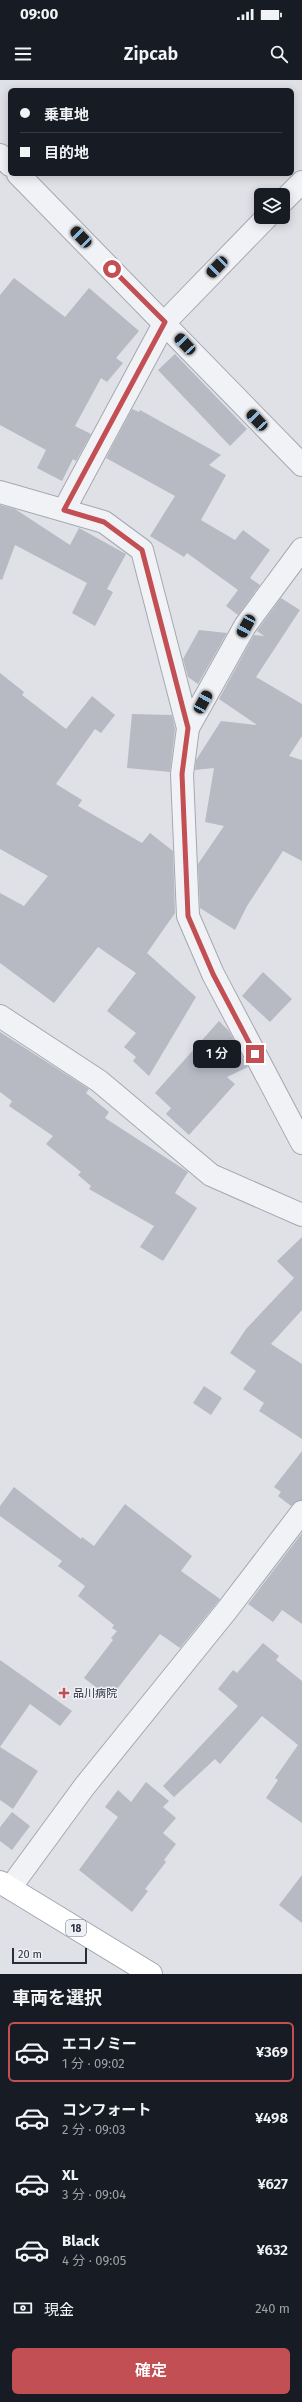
<!DOCTYPE html>
<html lang="ja">
<meta charset="utf-8">
<style>
body{margin:0;font-family:"Fira Sans","Noto Sans JP",sans-serif;background:#242831;color:#f1f3f6;height:100vh;display:flex;flex-direction:column;font-size:15px;white-space:nowrap}
*{box-sizing:border-box;margin:0}
p{font-size:13px;color:#9ea1a6}
.icon{flex:none;width:22px;height:22px;fill:none;stroke:currentColor;stroke-width:2;stroke-linecap:round;stroke-linejoin:round}
.map{position:relative;height:1894px;overflow:hidden}
.details{display:flex;flex-direction:column;background:#171b24;flex:1}
.details>*{flex:none}
.banner{position:absolute;left:8px;top:8px;width:286px;height:88px;border-radius:6px;box-shadow:0 2px 10px #0003;display:grid;align-content:center;height:88px;padding:0 12px;background:#171b24}
.controls{position:absolute;left:254px;top:108px;display:grid;gap:8px}
.controls a{display:grid;place-items:center;width:36px;height:36px;border-radius:6px;background:#171b24;box-shadow:0 2px 10px #0003;font-size:20px}
.scale{position:absolute;left:12px;bottom:10px;width:75px;box-sizing:border-box;padding-left:4px;border:2px solid #292e3d;border-top:0;font-size:11px;line-height:14px;white-space:nowrap;color:#292e3d;-webkit-text-stroke:3px #eef0f5;paint-order:stroke}
.end{position:absolute;width:18px;height:18px;margin:-9px;border:5px solid #c14f54;background:#fff;box-shadow:0 0 0 2px #fff}
.from{border-radius:50%}
.bubble{position:absolute;height:28px;border-radius:6px;background:#171b24;box-shadow:0 2px 10px #0003;font-size:13px;font-weight:600;line-height:28px;text-align:center}
.car{position:absolute;width:12px;height:24px;margin:-12px -6px;border-radius:5px;box-shadow:0 0 3px 1px #0007;background:linear-gradient(#222 24%,#8ab4d8 0 40%,#222 0 76%,#8ab4d8 0 86%,#222 0)}
.banner b{display:flex;align-items:center;gap:14px;height:38px;font-size:15px}
.banner b+b{border-top:1px solid #363941}
.banner i{width:10px;height:10px;background:#f1f3f6}
ul{padding:0;list-style:none}
li{display:flex;align-items:center;gap:12px;height:60px;margin:0 8px 6px;padding:0 4px;border:2px solid transparent;border-radius:6px}
li div{flex:1}
li b{display:block;font-size:15px}
li em{font-style:normal;font-weight:600}
li.selected{border-color:#c14f54}
li>.icon{width:36px;height:36px;stroke-width:1.5}
h2{padding:0 12px;font-size:18px;line-height:48px}
.pay{display:flex;align-items:center;gap:10px;height:44px;padding:0 12px;font-size:15px}
.pay p{margin-inline-start:auto}
.cta{display:flex;gap:8px;margin-top:auto;padding:8px 12px}
.cta a{flex:1;height:46px;border-radius:6px;background:#c14f54;color:#fff;font-size:16px;font-weight:600;line-height:46px;text-align:center}
.status{display:flex;justify-content:space-between;align-items:center;height:28px;padding:0 20px;background:#171b24;direction:ltr}
.status svg{height:11px;fill:currentColor}
header{display:flex;justify-content:space-between;align-items:center;height:52px;padding:0 12px;background:#171b24;font-size:18px;font-weight:600}
.map>svg:first-child{display:block}
</style>
<div class="status"><b>09:00</b><svg viewBox="0 0 49 12"><path d="M0 12V9h3v3zM5 12V6h3v6zM10 12V3h3v9zM15 12V0h3v12zM26 1h20v11H26zM47 4h2v5h-2z"/></svg></div>
<header><svg class="icon" aria-label="menu" viewBox="0 0 24 24"><path d="M4 6h16M4 12h16M4 18h16"/></svg>Zipcab<svg class="icon" aria-label="search" viewBox="0 0 24 24"><circle cx="10" cy="10" r="6"/><path d="M15 15l6 6"/></svg></header>
<div class="map">
<svg width="302" height="1894" viewBox="0 0 302 1894">
<rect width="100%" height="100%" fill="#dfe1e7"/>
<!-- building -->
<g fill="#b7bac3">
<polygon points="14,198 65,237 89,208 139,251 116,278 123,283 107,302 101,298 75,346 91,354 76,381 73,379 62,401 37,388 46,370 0,345 0,215"/>
<polygon points="175,274 247,349 230,366 158,290"/>
<polygon points="132,329 139,332 140,330 221,375 209,385 226,395 201,440 235,460 243,450 270,470 250,498 260,505 238,535 226,526 238,510 187,473 184,477 150,456 175,416 106,378"/>
<polygon points="0,425 15,429 70,465 79,448 126,474 107,509 113,512 95,546 72,533 87,503 15,465 2,500 0,499"/>
<polygon points="281,518 300,530 256,597 302,624 302,656 289,676 302,680 302,781 283,771 247,826 235,850 200,828 198,784 224,746 205,742 214,688 195,690 196,680 221,641 257,645 219,619 254,555 264,556 257,551"/>
<polygon points="199,550 227,553 198,604 188,597 183,579"/>
<polygon points="0,593 24,612 22,615 66,649 92,616 115,635 101,653 95,649 56,704 82,720 78,726 142,763 150,753 173,771 175,833 147,873 196,917 149,996 133,981 136,977 124,967 136,953 107,931 136,893 98,867 54,923 0,883 0,813 24,826 48,796 0,769"/>
<polygon points="132,634 172,635 175,649 170,692 127,688"/>
<polygon points="263,892 292,919 270,942 242,916"/>
<polygon points="219,941 229,951 248,987 227,997 235,1004 189,1055 166,1034 171,1028 155,1013"/>
<polygon points="0,952 89,1009 86,1013 109,1032 105,1038 188,1092 175,1113 197,1128 163,1181 140,1167 154,1146 89,1109 91,1106 78,1095 81,1092 46,1064 53,1056 9,1026 12,1021 0,1012"/>
<polygon points="302,1157 302,1230 271,1264 302,1284 302,1359 259,1331 264,1323 243,1309 256,1291 230,1273 246,1249 294,1198 277,1181"/>
<polygon points="204,1306 222,1318 211,1335 193,1323"/>
<polygon points="302,1371 302,1420 291,1426 278,1416 281,1412 274,1407"/>
<polygon points="14,1407 81,1459 82,1457 94,1466 125,1424 192,1476 181,1491 220,1519 180,1568 160,1554 110,1618 84,1598 113,1560 111,1558 117,1551 112,1548 114,1545 78,1516 85,1506 58,1486 62,1481 0,1436 0,1426"/>
<polygon points="302,1453 302,1544 282,1530 273,1542 248,1524"/>
<polygon points="263,1563 279,1576 276,1580 302,1601 302,1743 266,1718 278,1700 275,1698 298,1665 262,1636 220,1684 215,1679 174,1717 163,1706 238,1626 218,1609 233,1590 237,1593"/>
<polygon points="0,1580 72,1631 60,1646 30,1624 0,1667 38,1691 13,1729 0,1720"/>
<polygon points="146,1702 169,1721 163,1727 176,1738 163,1753 176,1764 164,1780 166,1782 145,1809 148,1811 132,1832 79,1790 118,1737 105,1727 118,1710 131,1722"/>
<polygon points="12,1732 30,1746 12,1770 0,1761 0,1747"/>
<polygon points="302,1795 302,1843 279,1825"/>
</g>
<g fill="none" stroke-linecap="round" stroke-linejoin="round">
<defs>
<g id="minor">
<polyline points="0,75 10,85"/>
<polyline points="18,94 302,385"/>
<polyline points="283,121 302,102"/>
<polyline points="0,412 104,442 142,470 188,648 182,694 188,836 213,894 302,1063"/>
<polyline points="64,430 165,242 267,137"/>
<polyline points="188,648 245,546 302,469"/>
<polyline points="0,936 99,1001 211,1095 302,1135"/>
<polyline points="10,1808 84,1707 227,1530 302,1432"/>
</g>
<polyline id="primary" points="0,1802 151,1894"/>
</defs>
<!-- minor casing -->
<use href="#minor" stroke="#a5a8b1" stroke-width="24"/>
<!-- primary casing -->
<use href="#primary" stroke="#a0a5b2" stroke-width="24"/>
<!-- minor -->
<use href="#minor" stroke="#f1f2f6" stroke-width="22"/>
<!-- primary -->
<use href="#primary" stroke="#fff" stroke-width="22"/>
</g>
<g fill="none" stroke-linecap="round" stroke-linejoin="round">
<!-- route -->
<polyline stroke="#c14f54" stroke-width="5" points="112,189 165,242 64,430 104,442 142,470 188,648 182,694 188,836 213,894 255,974"/>
</g>
<!-- markers -->
<path fill="#c14f54" stroke="#eef0f5" stroke-width="1.5" d="M62 1607h4v4h4v4h-4v4h-4v-4h-4v-4h4z"/>
<g text-anchor="middle" stroke-width="3" stroke-linejoin="round" paint-order="stroke">
<!-- shield labels -->
<rect fill="#eef0f5" stroke="#646874" stroke-width="1" x="66" y="1840" width="20" height="16" rx="3"/>
<g font-size="10" font-weight="bold" fill="#292e3d">
<text x="76" y="1852">18</text>
</g>
<!-- poi labels -->
<g font-size="11" fill="#292e3d" stroke="#eef0f5" text-anchor="start">
<text x="73" y="1617">品川病院</text>
</g>
</g>
</svg>
<div class="controls">
<a><svg class="icon" aria-label="layers" viewBox="0 0 24 24"><path d="M12 4l9 5-9 5-9-5zM3 14l9 5 9-5"/></svg></a>
</div>
<div class="scale">20 m</div>
<i class="end from" style="left:112px;top:189px"></i>
<i class="end" style="left:255px;top:974px"></i>
<div class="bubble" style="left:193px;top:960px;width:48px">1 分</div>
<i class="car" style="left:81px;top:157px;rotate:316deg"></i>
<i class="car" style="left:217px;top:187px;rotate:224deg"></i>
<i class="car" style="left:185px;top:264px;rotate:317deg"></i>
<i class="car" style="left:257px;top:340px;rotate:317deg"></i>
<i class="car" style="left:246px;top:546px;rotate:209deg"></i>
<i class="car" style="left:203px;top:622px;rotate:29deg"></i>
<div class="banner">
<b><i class="from"></i>乗車地</b>
<b><i></i>目的地</b>
</div>
</div>
<section class="details">
<h2>車両を選択</h2>
<ul>
<li class="selected"><svg class="icon" aria-label="car" viewBox="0 0 24 24"><path d="M5 17H2v-5l4-1 3-4h7l3 4 3 1v5h-3M9 17h6M6 11h13"/><circle cx="7" cy="17" r="2"/><circle cx="17" cy="17" r="2"/></svg><div><b>エコノミー</b><p>1 分 · 09:02</p></div><em>¥369</em></li>
<li><svg class="icon" aria-label="car" viewBox="0 0 24 24"><path d="M5 17H2v-5l4-1 3-4h7l3 4 3 1v5h-3M9 17h6M6 11h13"/><circle cx="7" cy="17" r="2"/><circle cx="17" cy="17" r="2"/></svg><div><b>コンフォート</b><p>2 分 · 09:03</p></div><em>¥498</em></li>
<li><svg class="icon" aria-label="car" viewBox="0 0 24 24"><path d="M5 17H2v-5l4-1 3-4h7l3 4 3 1v5h-3M9 17h6M6 11h13"/><circle cx="7" cy="17" r="2"/><circle cx="17" cy="17" r="2"/></svg><div><b>XL</b><p>3 分 · 09:04</p></div><em>¥627</em></li>
<li><svg class="icon" aria-label="car" viewBox="0 0 24 24"><path d="M5 17H2v-5l4-1 3-4h7l3 4 3 1v5h-3M9 17h6M6 11h13"/><circle cx="7" cy="17" r="2"/><circle cx="17" cy="17" r="2"/></svg><div><b>Black</b><p>4 分 · 09:05</p></div><em>¥632</em></li>
</ul>
<div class="pay"><svg class="icon" aria-label="cash" viewBox="0 0 24 24"><path d="M3 7h18v10H3z"/><circle cx="12" cy="12" r="2"/></svg>現金<p>240 m</p></div>
<div class="cta"><a>確定</a></div>
</section>
